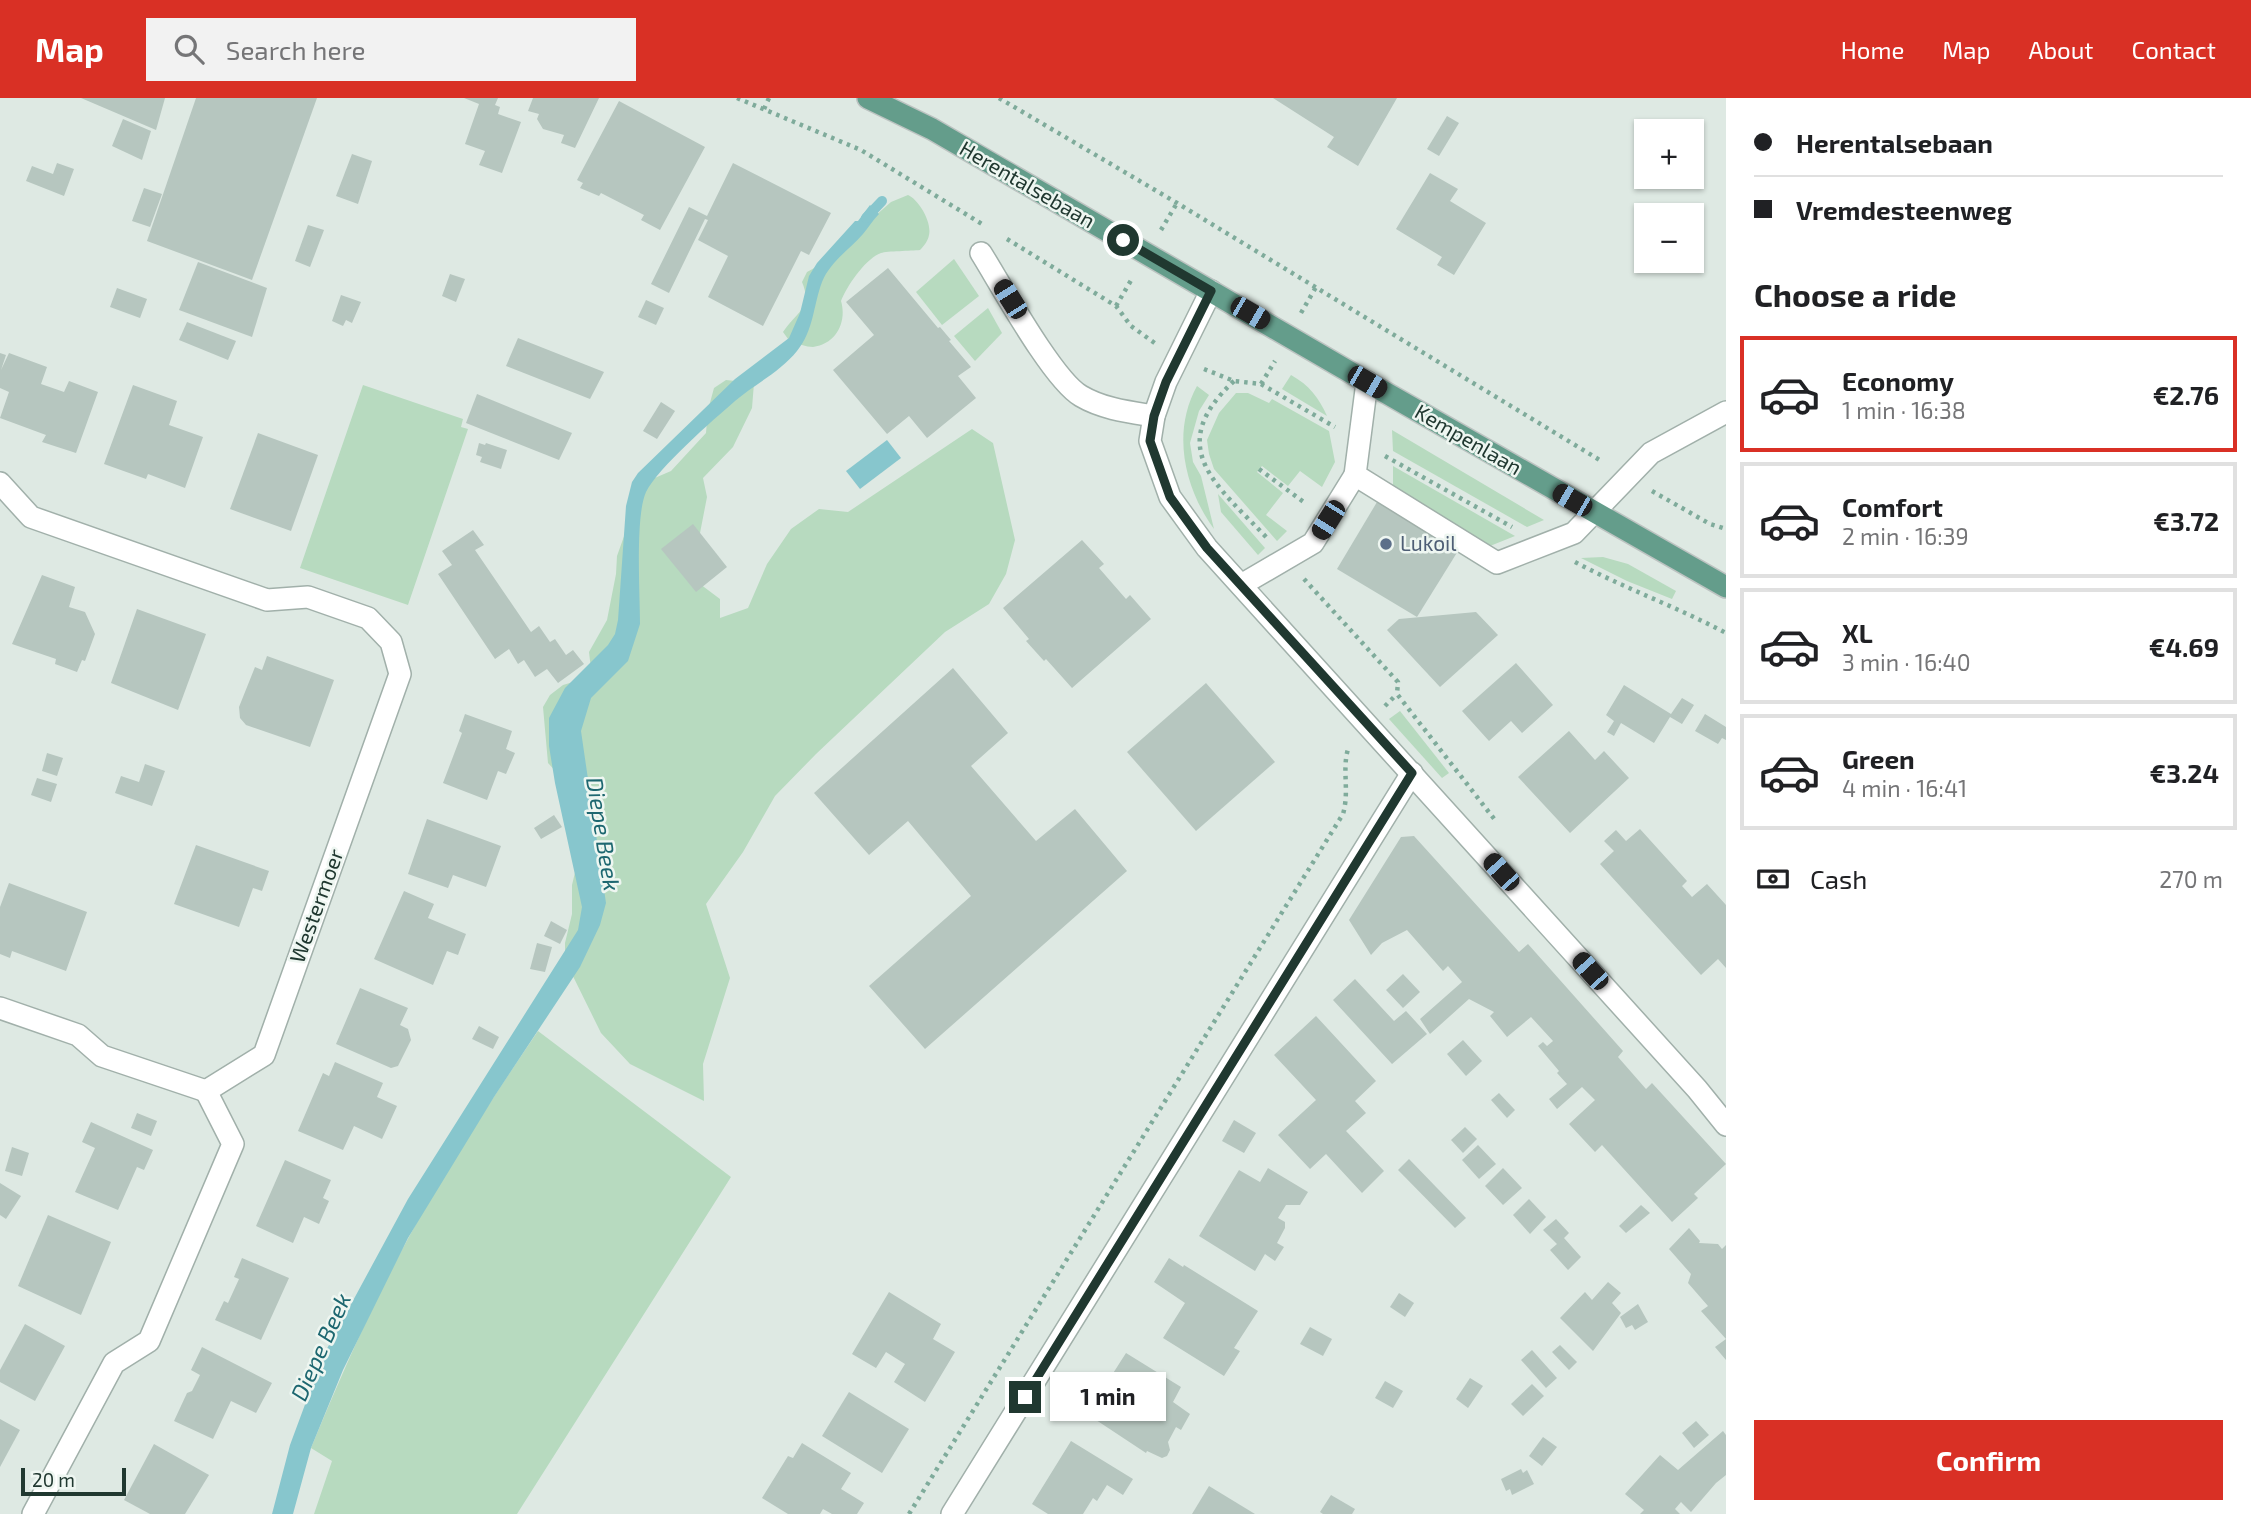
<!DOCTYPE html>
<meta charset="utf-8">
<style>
body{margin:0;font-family:"Exo 2",sans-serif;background:#f2f2f2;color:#202124;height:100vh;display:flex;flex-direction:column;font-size:26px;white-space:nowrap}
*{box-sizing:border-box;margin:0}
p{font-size:23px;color:#757577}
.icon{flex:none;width:38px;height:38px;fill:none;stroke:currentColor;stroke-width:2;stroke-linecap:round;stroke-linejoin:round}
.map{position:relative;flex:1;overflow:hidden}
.drawer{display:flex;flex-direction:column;background:#fff;width:525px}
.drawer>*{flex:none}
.top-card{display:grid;align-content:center;height:154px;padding:0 28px;background:#fff}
.fabs{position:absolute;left:1634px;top:21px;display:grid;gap:14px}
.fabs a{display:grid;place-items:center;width:70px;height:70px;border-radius:0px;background:#fff;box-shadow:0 2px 5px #0004;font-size:35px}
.scale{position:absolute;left:21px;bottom:18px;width:105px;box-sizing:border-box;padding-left:7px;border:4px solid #203830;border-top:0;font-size:19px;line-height:24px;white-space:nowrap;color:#203830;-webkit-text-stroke:5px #eef6f1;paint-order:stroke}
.end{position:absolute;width:32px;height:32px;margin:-16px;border:9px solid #203830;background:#fff;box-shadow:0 0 0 4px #fff}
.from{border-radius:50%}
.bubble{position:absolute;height:49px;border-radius:0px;background:#fff;box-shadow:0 2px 5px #0004;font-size:23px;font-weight:700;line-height:49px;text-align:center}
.car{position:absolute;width:21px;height:42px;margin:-21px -10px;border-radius:9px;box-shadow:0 0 5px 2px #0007;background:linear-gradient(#222 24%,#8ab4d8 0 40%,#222 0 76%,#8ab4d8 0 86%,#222 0)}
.top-card b{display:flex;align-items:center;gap:24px;height:66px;font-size:26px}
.top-card b+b{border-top:2px solid #e0e0e0}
.top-card i{width:18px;height:18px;background:#202124}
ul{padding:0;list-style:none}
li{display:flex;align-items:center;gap:21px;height:116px;margin:0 14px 10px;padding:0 14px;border:4px solid #e0e0e0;border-radius:0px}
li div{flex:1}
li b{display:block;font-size:26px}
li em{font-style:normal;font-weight:700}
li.selected{border-color:#d93025}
li>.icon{width:63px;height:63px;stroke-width:1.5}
h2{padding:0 28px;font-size:32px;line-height:84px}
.pay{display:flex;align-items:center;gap:18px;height:77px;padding:0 28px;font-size:26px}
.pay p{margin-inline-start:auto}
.action{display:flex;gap:14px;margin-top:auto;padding:14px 28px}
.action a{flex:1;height:80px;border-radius:0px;background:#d93025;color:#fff;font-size:28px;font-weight:700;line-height:80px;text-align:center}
header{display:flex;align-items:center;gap:42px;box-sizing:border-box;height:98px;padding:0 35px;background:#d93025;color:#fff}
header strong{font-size:33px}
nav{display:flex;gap:38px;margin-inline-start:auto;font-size:24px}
.search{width:490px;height:63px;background:#f2f2f2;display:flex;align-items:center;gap:18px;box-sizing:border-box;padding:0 24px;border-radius:0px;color:#757577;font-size:26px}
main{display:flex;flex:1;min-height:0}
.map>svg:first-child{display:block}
</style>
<header>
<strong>Map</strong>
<div class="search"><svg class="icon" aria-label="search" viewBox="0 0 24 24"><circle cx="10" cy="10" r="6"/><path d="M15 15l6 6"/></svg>Search here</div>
<nav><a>Home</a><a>Map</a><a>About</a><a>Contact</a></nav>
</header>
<main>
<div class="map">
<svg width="1726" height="1416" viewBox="0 0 1726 1416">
<rect width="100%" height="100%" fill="#dee9e3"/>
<!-- green -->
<g fill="#b7dabf">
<path d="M 908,97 C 919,102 932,124 929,137 C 928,143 924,148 920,152 C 911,153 887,153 881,155 C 865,161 847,188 841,203 C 847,223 837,246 813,249 C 806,249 798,245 791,245 L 783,234 C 797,213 813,210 802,184 L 807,174 L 818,168 L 891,104 Z"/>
<polygon points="954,161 979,198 942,227 916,194"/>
<polygon points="988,210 1002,235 975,263 954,238"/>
<path d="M 1291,277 C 1309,287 1319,300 1327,318 L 1282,291 Z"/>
<polygon points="726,282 754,285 752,310 733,349 703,380 707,399 700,435 696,483 720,501 720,520 748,510 767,466 791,431 819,411 848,414 972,331 993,345 1015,442 1006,476 989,506 945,534 816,656 775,698 743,754 706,806 730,880 703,966 704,1003 630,966 601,935 565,862 565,845 572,816 572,787 578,762 560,678 548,665 543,609 550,597 563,587 583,581 591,571 589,554 607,522 616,476 617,458 643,385 671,373 706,335 708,312 714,290"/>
<polygon points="363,287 463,321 461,329 468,331 408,507 300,470"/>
<path d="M 1197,288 L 1209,297 L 1199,313 L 1190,345 L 1193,364 L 1201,378 L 1214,431 C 1185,391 1171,335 1197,288 Z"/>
<polygon points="1236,295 1248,295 1269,305 1272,301 1329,333 1335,364 1322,389 1300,373 1288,388 1262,368 1257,374 1283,395 1266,417 1287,433 1277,443 1214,371 1209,356 1207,342 1219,315"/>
<polygon points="1392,332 1544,422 1527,429 1393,353"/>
<polygon points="1393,368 1515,438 1485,450 1393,394"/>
<polygon points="1218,396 1265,450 1258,457 1221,414"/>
<polygon points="1603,459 1628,466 1676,493 1672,501 1627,483 1581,460"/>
<polygon points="1400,613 1449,675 1442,680 1389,621"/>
<path d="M 538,933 L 731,1079 L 517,1416 L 314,1416 L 332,1363 L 311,1350 C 341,1278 372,1206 410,1137 C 448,1067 493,999 538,933 Z"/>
</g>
<!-- water -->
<g fill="#87c6cd">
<path d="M 870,107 L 879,116 C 873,122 868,130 863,136 C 849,152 830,164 822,184 C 813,208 814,232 797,253 C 780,274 755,286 735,303 C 713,322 658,370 646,394 C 635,418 640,496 640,526 L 628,563 L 591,600 L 581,633 L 606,805 L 600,827 L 580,869 L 494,999 L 408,1140 L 343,1272 L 311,1350 L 293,1416 L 272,1416 L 290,1347 L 323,1258 L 408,1101 L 578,832 L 582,809 L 555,685 L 549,648 L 549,620 L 565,590 L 608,547 L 615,536 L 618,522 L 626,408 L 632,384 L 638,375 L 735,281 L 789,240 L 800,215 L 809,178 L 817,165 L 855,123 L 858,123 Z"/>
<polygon points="887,342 901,360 860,391 846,373"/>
</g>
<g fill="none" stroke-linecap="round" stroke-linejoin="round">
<!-- stream -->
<polyline stroke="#87c6cd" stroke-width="10" points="866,120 882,103"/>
</g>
<!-- building -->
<g fill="#b6c6bf">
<polygon points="81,0 165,0 156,32"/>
<polygon points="196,0 317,0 252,182 147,143"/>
<polygon points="464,0 498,0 495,7 500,9 498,16 521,24 502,75 479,67 485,53 465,46 479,6"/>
<polygon points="533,0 599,0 575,50 561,45 564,37 543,31 537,21 539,16 528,13"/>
<polygon points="1273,0 1397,0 1358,68 1327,49 1334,39"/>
<polygon points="619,3 705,49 660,132 641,122 644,117 601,95 599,98 580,90 583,85 577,82"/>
<polygon points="1447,18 1459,25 1439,58 1427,51"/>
<polygon points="123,21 151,33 142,62 112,48"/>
<polygon points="352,56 372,63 358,106 336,98"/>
<polygon points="57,65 74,71 64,98 26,83 32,68 53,76"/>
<polygon points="733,65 831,115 809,157 801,153 763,228 708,199 728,158 698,142 708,122 705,121 669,195 651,186 689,109 707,118"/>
<polygon points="1430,75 1458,91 1450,103 1486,125 1454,177 1437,167 1442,159 1396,131"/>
<polygon points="144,90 162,96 150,129 132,123"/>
<polygon points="308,127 324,132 310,169 295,163"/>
<polygon points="198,164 267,190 252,239 179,212"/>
<polygon points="888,170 938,230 940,229 951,242 949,243 971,269 958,278 976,300 927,340 909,318 887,336 833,272 874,237 846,204"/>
<polygon points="450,176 465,181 456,204 442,198"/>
<polygon points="117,190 147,201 140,220 110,209"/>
<polygon points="341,197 361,204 352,225 346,222 343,228 332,223"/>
<polygon points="646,202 664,210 656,227 638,219"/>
<polygon points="187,224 236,243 228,262 179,242"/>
<polygon points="518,240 604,274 590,301 506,268"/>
<polygon points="0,255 6,257 1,272 9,255 47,269 41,286 64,294 69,283 98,294 76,355 42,344 46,337 0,320 9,294 0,290"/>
<polygon points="133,287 177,303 169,327 203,339 185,390 148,376 146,381 104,366"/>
<polygon points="477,296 572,335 559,362 466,325"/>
<polygon points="661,304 675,313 657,341 643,333"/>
<polygon points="258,335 318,357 291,433 230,411"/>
<polygon points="479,345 485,347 486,345 507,352 501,371 480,364 482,359 476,357"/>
<polygon points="1377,404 1458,453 1417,519 1337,471"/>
<polygon points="693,426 727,469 696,494 661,451"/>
<polygon points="473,432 484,447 475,452 531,534 539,528 550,544 555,541 566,557 573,552 584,566 558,585 547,571 535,579 524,562 518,566 509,551 495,561 438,476 452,467 442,453"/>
<polygon points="1082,442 1104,466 1099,470 1126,501 1130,497 1151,521 1072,590 1046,561 1044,563 1026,543 1029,541 1003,510"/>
<polygon points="42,477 75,489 69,509 85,514 95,536 85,563 82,562 77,574 55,566 56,561 12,546"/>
<polygon points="137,511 206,536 178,612 111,585"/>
<polygon points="1476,514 1498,537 1440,589 1387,532 1399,521"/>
<polygon points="267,558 334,582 310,649 246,627 240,620 239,609 255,569 262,572"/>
<polygon points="1516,565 1553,607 1522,635 1511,623 1489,643 1462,613"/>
<polygon points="953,570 1008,635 971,668 1036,743 1075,711 1127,773 925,951 869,888 971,798 908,723 869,757 814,695"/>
<polygon points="1206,585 1275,664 1196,733 1127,654"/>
<polygon points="1624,587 1671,616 1682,600 1694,607 1682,626 1670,619 1654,645 1621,625 1614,638 1607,634 1614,623 1606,617"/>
<polygon points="465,616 512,633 506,651 515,655 506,676 498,673 487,702 443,685 462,635 459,633"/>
<polygon points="1705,616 1726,629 1726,642 1722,640 1718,646 1695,633"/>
<polygon points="1569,633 1595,662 1604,653 1629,680 1570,735 1518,679"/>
<polygon points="47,655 63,660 57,678 42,673"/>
<polygon points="145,666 165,673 152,708 115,695 121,678 139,684"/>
<polygon points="37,680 57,686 51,704 31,697"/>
<polygon points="554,717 562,729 541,741 534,730"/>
<polygon points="427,721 501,748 486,789 453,777 448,790 408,776"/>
<polygon points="1640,731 1687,783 1682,788 1692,799 1707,786 1726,807 1726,870 1718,861 1701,877 1600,766 1614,753 1604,743 1616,732 1626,743"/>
<polygon points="1414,738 1519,854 1528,846 1623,953 1618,959 1646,991 1652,985 1726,1066 1694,1096 1698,1100 1672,1124 1602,1047 1595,1054 1569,1026 1595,1002 1582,989 1557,1011 1549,1001 1567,986 1557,975 1559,973 1538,948 1543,944 1547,948 1553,943 1531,919 1507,939 1490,918 1494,914 1469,901 1430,936 1420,921 1462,884 1448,868 1443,873 1407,832 1382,845 1371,857 1349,822 1401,739"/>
<polygon points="196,747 269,773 262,793 253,790 239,829 174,806"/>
<polygon points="9,785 87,814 66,873 12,853 10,860 0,856 0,809"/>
<polygon points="404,793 434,806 428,820 466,836 458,857 447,853 433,887 374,861"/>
<polygon points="551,823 567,832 560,846 544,838"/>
<polygon points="537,845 552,849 545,874 530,871"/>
<polygon points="1403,876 1420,894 1403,910 1386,892"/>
<polygon points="1355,881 1394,923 1406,913 1427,936 1392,966 1333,902"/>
<polygon points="360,890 408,910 400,927 408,931 411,942 398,968 391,970 336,946"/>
<polygon points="1316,918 1376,983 1355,1003 1366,1015 1346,1033 1384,1073 1362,1095 1326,1056 1310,1071 1278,1037 1316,1002 1274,957"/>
<polygon points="479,928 499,939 493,951 472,941"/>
<polygon points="1463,942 1482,963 1466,978 1447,956"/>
<polygon points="335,964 383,985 377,999 397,1008 382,1041 354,1028 343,1052 298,1033 323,975 329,978"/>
<polygon points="1499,995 1515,1012 1507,1020 1491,1002"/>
<polygon points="137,1015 157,1023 151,1038 131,1030"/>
<polygon points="1234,1022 1256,1035 1244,1055 1222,1043"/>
<polygon points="91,1024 153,1052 144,1072 137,1069 118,1112 75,1094 95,1050 82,1044"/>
<polygon points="1465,1029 1477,1041 1463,1055 1451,1042"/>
<polygon points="1478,1047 1496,1066 1479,1081 1462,1062"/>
<polygon points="12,1049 29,1055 22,1078 5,1073"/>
<polygon points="1409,1061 1466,1120 1455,1130 1398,1072"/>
<polygon points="285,1062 331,1082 323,1100 329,1103 319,1126 304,1119 293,1145 256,1128"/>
<polygon points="1268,1070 1308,1094 1300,1107 1286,1107 1278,1120 1285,1124 1285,1130 1277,1145 1284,1149 1275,1163 1265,1156 1255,1173 1199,1138 1239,1072 1260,1084"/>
<polygon points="1503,1070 1522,1090 1503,1107 1485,1088"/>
<polygon points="0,1085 21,1098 6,1121 0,1117"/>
<polygon points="1529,1101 1546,1119 1530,1136 1513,1117"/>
<polygon points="1641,1107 1650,1115 1626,1135 1619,1128"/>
<polygon points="48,1117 111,1144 81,1217 18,1188"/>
<polygon points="1556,1121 1569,1135 1564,1140 1581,1159 1568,1172 1550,1152 1557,1146 1543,1132"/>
<polygon points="1689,1130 1700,1143 1699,1145 1718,1146 1722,1151 1726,1147 1726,1262 1715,1249 1726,1241 1701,1213 1708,1208 1688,1185 1691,1176 1669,1151"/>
<polygon points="242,1160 289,1180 261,1242 215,1222 224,1203 228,1205 239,1181 234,1179"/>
<polygon points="1169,1160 1183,1169 1184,1167 1258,1213 1234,1250 1240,1253 1224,1278 1163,1240 1185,1205 1154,1184"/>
<polygon points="1608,1184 1621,1195 1612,1205 1621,1215 1593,1253 1560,1220 1585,1194 1592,1202"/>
<polygon points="889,1194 941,1226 933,1241 955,1254 925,1304 894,1284 905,1266 886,1254 876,1270 852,1256"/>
<polygon points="1399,1195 1414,1205 1405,1219 1390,1209"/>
<polygon points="1638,1206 1648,1224 1635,1232 1632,1227 1626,1230 1620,1219"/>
<polygon points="25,1226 65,1248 35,1303 0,1284 0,1272"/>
<polygon points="1310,1229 1332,1241 1323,1258 1300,1246"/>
<polygon points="1560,1247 1577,1264 1569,1272 1552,1254"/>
<polygon points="202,1249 272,1285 256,1315 231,1303 213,1341 174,1323 187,1295 192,1293 200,1277 191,1272"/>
<polygon points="1532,1252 1557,1280 1546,1290 1521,1262"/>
<polygon points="1126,1255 1181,1289 1173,1304 1190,1316 1181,1332 1176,1329 1168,1344 1170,1352 1167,1358 1162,1360 1147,1353 1146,1355 1087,1316"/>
<polygon points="1470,1280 1483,1288 1468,1310 1456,1301"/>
<polygon points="1385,1283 1403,1293 1393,1310 1375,1300"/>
<polygon points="1532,1286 1544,1298 1523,1318 1511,1306"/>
<polygon points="849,1294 909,1331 882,1375 822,1338"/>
<polygon points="0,1321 20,1332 0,1369"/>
<polygon points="1696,1323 1709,1337 1694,1350 1682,1335"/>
<polygon points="1723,1333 1726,1337 1726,1377 1716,1385 1691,1414 1681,1404 1675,1411 1680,1416 1640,1416 1644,1412 1625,1396 1660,1357 1678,1372"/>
<polygon points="1543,1339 1557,1349 1542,1368 1529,1358"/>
<polygon points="1071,1343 1133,1381 1123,1397 1107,1387 1097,1403 1093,1400 1083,1416 1048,1416 1032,1406"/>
<polygon points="802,1345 851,1375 841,1391 864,1405 857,1416 832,1416 823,1411 820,1416 788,1416 762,1400 788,1358 793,1360"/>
<polygon points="154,1346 209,1377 185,1416 150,1416 124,1402"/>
<polygon points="1521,1371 1523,1375 1527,1372 1534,1386 1512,1397 1510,1391 1506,1393 1501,1381"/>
<polygon points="1209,1388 1255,1416 1192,1416"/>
<polygon points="1331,1397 1355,1411 1352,1416 1323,1416 1320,1414"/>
</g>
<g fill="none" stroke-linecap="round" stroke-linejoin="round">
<defs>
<g id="minor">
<path d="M 981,155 C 1001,187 1053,282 1081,298 C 1103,311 1129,314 1154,318"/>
<polyline points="1211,193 1166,284 1154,318 1150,343 1170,399 1207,450 1697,991 1726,1027"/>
<polyline points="1367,284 1355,377 1497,465 1574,435 1651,355 1726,314"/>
<polyline points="0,385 31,419 267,502 308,499 368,520 391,544 400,576 264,957 206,993 233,1046 149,1243 114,1265 33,1416"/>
<polyline points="1241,487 1313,445 1355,377"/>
<polyline points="0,910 78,937 102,958 206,993"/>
<polyline points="952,1416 1412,675"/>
</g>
<polyline id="major" points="868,0 932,31 1367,284 1726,489"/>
</defs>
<!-- minor casing -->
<use href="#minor" stroke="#a1b0aa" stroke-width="24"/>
<!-- major casing -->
<use href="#major" stroke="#bcc3c1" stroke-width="24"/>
<!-- path -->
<g stroke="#7fab9b" stroke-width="4.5" stroke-dasharray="3.5 5" stroke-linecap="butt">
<polyline points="737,0 861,52 982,126"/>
<polyline points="999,0 1177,105 1603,364"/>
<polyline points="764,11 769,0"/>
<polyline points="1161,132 1177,105"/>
<polyline points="1007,141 1116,208 1131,228 1156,246"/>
<polyline points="1116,208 1133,179"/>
<polyline points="1301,215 1316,189"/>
<polyline points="1204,271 1234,283 1261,286 1335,329"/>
<path d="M 1234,283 C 1162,350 1218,388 1268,441"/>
<polyline points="1261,286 1275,263"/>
<polyline points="1385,358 1512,429"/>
<polyline points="1259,371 1305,405"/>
<polyline points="1652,393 1710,426 1726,431"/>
<path d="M 1575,464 C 1624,490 1677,509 1726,535"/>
<polyline points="1304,481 1398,584 1397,596 1495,722"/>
<polyline points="1385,608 1397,596"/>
<path d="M 909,1416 L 1343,716 C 1350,692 1341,670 1349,648"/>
</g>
<!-- minor -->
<use href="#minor" stroke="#fff" stroke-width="21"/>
<!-- major -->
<use href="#major" stroke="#649d8b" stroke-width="21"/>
</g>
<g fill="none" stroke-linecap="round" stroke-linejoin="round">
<!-- route -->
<polyline stroke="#203830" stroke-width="9" points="1025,1299 1412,675 1207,450 1170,399 1150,343 1154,318 1166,284 1211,193 1123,142"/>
</g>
<!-- markers -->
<circle fill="#5c6f8a" stroke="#eef6f1" stroke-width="2.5" cx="1386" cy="446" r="7"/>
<g text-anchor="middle" stroke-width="5" stroke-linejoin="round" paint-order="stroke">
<!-- street labels -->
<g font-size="21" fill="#203830" stroke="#eef6f1">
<text transform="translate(1027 87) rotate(30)" y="7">Herentalsebaan</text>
<text transform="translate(1468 342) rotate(30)" y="7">Kempenlaan</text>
<text transform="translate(317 808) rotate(-70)" y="7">Westermoer</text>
</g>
<!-- service labels -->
<g font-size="21" fill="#4e5e75" stroke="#eef6f1" text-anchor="start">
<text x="1400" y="453">Lukoil</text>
</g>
<!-- water labels -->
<g font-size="23" font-style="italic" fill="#1d6770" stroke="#eef6f1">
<text transform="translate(603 736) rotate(81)" y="8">Diepe Beek</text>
<text transform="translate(321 1249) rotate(-66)" y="8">Diepe Beek</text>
</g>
</g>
</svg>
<div class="fabs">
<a>+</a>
<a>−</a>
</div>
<div class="scale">20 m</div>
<i class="end from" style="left:1123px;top:142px"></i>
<i class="end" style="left:1025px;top:1299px"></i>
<div class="bubble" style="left:1050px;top:1274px;width:116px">1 min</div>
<i class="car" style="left:1010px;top:201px;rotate:328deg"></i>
<i class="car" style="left:1250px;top:215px;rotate:120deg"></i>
<i class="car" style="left:1367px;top:284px;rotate:120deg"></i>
<i class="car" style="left:1572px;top:402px;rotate:300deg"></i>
<i class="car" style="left:1328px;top:422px;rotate:212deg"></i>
<i class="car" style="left:1501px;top:774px;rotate:318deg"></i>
<i class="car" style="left:1590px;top:873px;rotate:318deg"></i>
</div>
<section class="drawer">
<div class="top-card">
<b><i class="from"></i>Herentalsebaan</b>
<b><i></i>Vremdesteenweg</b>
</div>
<h2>Choose a ride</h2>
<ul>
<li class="selected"><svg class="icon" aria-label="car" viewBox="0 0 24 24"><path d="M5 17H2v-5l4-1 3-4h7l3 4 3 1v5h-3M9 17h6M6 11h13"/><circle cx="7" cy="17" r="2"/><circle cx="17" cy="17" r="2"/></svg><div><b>Economy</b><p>1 min · 16:38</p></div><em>€2.76</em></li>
<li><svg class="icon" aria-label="car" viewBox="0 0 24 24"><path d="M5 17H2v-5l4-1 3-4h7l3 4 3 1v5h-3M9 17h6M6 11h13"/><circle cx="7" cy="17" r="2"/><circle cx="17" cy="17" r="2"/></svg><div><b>Comfort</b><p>2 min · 16:39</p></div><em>€3.72</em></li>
<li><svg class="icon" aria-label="car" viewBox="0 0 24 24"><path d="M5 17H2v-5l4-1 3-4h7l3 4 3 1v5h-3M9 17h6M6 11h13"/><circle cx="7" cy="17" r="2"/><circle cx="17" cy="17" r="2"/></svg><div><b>XL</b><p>3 min · 16:40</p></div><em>€4.69</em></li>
<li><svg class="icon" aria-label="car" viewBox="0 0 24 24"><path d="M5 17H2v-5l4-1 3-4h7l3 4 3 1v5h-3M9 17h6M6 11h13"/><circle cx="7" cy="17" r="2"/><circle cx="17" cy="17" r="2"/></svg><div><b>Green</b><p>4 min · 16:41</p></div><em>€3.24</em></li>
</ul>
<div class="pay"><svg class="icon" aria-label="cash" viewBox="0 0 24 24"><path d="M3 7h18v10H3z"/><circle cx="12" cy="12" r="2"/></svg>Cash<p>270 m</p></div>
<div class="action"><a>Confirm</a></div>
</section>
</main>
